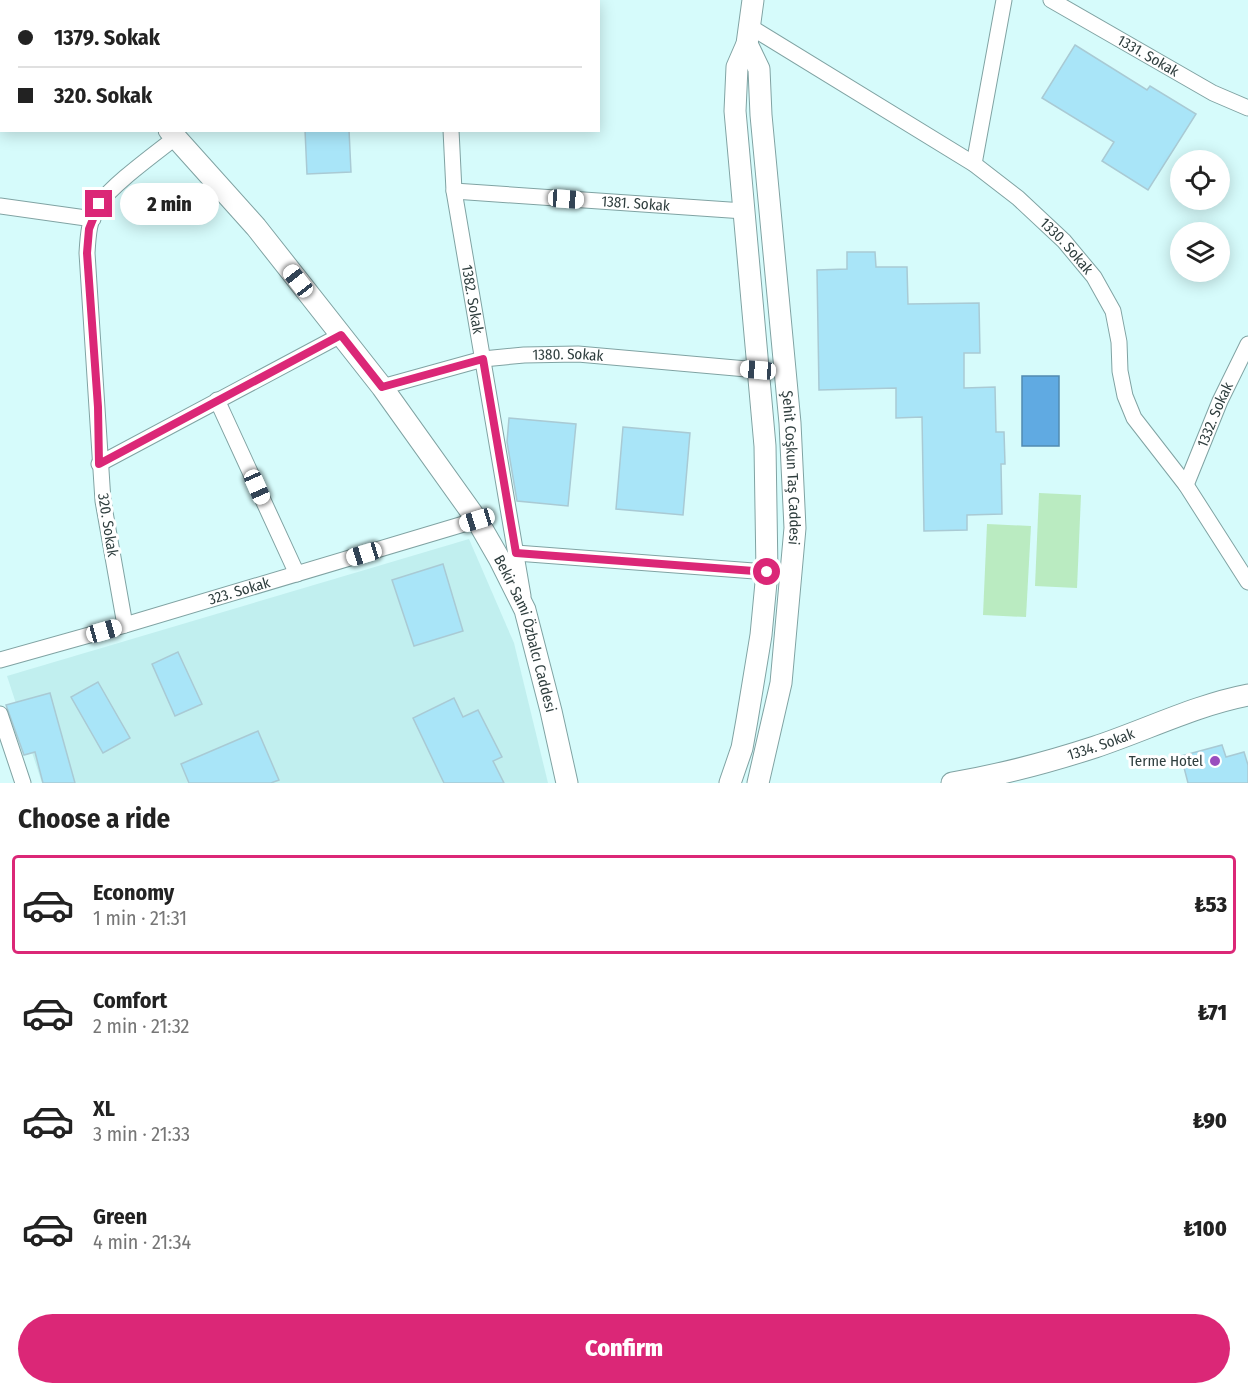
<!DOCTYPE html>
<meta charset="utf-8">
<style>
body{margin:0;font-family:"Fira Sans Condensed",sans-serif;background:#f6f6f6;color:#222;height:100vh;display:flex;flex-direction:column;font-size:22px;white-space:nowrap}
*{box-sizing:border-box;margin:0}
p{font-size:20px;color:#767676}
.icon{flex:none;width:33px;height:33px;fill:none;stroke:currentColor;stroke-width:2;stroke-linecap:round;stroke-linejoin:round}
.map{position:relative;height:783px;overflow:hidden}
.sheet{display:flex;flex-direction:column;background:#fff;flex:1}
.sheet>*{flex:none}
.top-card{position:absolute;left:0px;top:0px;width:600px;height:132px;box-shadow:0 3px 15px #0003;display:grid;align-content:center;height:132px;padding:0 18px;background:#fff}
.fabs{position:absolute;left:1170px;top:150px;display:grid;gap:12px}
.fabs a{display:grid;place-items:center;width:60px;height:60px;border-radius:50%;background:#fff;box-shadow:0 3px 15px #0003;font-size:30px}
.end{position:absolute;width:27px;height:27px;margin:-14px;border:8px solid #db2777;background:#fff;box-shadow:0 0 0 3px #fff}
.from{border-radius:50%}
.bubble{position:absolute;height:42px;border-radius:21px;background:#fff;box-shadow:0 3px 15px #0003;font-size:20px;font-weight:800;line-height:42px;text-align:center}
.car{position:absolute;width:18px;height:36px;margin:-18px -9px;border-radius:8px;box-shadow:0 0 4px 2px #0007;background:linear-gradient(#fff 24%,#345 0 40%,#fff 0 76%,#345 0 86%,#fff 0)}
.top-card b{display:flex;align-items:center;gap:21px;height:57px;font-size:22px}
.top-card b+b{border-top:2px solid #e0e0e0}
.top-card i{width:15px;height:15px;background:#222}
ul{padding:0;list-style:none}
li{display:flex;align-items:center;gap:18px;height:99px;margin:0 12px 9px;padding:0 6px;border:3px solid transparent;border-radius:6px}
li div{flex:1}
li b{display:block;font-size:22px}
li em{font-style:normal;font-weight:800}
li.selected{border-color:#db2777}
li>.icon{width:54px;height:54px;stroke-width:1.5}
h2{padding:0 18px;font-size:27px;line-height:72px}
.primary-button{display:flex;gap:12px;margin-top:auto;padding:12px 18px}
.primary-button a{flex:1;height:69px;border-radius:36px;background:#db2777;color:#fff;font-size:24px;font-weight:800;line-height:69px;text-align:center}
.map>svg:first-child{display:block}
</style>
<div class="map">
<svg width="1248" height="783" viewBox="0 0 1248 783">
<rect width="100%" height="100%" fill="#d6fbfb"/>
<!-- built -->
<polygon fill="#c1efef" points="469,539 514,643 548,783 42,783 7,676"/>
<!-- green -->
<g fill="#baebc1">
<polygon points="1039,493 1081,495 1077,588 1035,586"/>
<polygon points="987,524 1031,526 1026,617 983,615"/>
</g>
<!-- water -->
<rect fill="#60aae2" stroke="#518ab1" stroke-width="1.5" x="1022" y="376" width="37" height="70"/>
<!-- building -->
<g fill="#a9e5f8" stroke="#a9cad4" stroke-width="1.5">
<polygon points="1075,45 1147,90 1150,86 1196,114 1148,190 1102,161 1114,142 1042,98"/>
<polygon points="305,130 349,130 351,172 307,174"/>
<polygon points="847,252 875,252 876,267 907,267 908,304 979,303 980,353 964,353 964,388 995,387 996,432 1004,432 1005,464 1001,464 1002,514 967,515 967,530 924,531 922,417 896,418 896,388 819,390 817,270 847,269"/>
<polygon points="509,418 576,424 568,506 517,501 507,442"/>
<polygon points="623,427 690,433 683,515 616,509"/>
<polygon points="443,564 463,631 414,646 392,580"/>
<polygon points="178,652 202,704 175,716 152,664"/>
<polygon points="98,682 130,738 103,753 71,697"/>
<polygon points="50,693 75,783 43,783 35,752 24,755 6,705"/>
<polygon points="454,698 463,717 478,710 502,757 493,761 504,783 444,783 413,718"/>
<polygon points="258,731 279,780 271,783 189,783 181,764"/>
<polygon points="1222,745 1226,757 1244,752 1248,765 1248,783 1188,783 1181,756"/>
</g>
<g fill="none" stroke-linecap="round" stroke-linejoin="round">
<defs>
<g id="street">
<path id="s1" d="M 1051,0 L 1213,93 L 1248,108"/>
<polyline points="56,2 57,0"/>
<polyline points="452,2 452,0"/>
<path id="s2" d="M 749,26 L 974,164 L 1018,198 L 1064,241 L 1094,277 L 1113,311 L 1119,342 L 1120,371 L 1125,396 L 1134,418 L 1186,485 L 1248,582"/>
<path id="s3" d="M 451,130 L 454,191 L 523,596"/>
<polyline points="974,164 1004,0"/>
<path id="s4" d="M 454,191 L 744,211"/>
<polyline points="0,206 93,219"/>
<path id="s5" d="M 382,387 L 483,359 L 524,355 L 578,354 L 758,370"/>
<polyline points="217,400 297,574"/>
<polyline points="99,464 341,335"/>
<path id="s6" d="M 1186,485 L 1220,401 L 1248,344"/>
<polyline points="516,553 767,572"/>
<path d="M 125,625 L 103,501 L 87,253 C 88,236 89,218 99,204 C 114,183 155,154 176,137"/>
<path id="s7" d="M 0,660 L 125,625 L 477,520"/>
<polyline points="0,714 23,783"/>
</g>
<g id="secondary">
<polyline points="34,0 35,2"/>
<path id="s8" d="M 747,44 L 759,69 L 761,115 L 790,423 L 795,528 L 781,683 L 758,783"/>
<path id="s9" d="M 169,130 L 256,227 L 382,387 L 477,520 L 500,560 L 525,610 L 551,711 L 567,783"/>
<polyline points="730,783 742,748 747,720 761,635 767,572 765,446 735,111 737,67 747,44 753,0"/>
<path id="s10" d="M 952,783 C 1000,775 1049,762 1095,747 C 1146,730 1196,705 1248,695"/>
</g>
</defs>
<!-- street casing -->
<use href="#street" stroke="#80a3a3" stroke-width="17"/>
<!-- secondary casing -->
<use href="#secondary" stroke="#80a3a3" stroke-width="23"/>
<!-- street -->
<use href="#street" stroke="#fff" stroke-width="15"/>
<!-- secondary -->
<use href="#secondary" stroke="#fff" stroke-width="21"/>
</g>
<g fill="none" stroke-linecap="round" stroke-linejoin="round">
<!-- route -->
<polyline stroke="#db2777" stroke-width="8" points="99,204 89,229 87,253 98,407 99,464 341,335 382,387 483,359 516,553 767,572"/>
</g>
<!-- markers -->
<circle fill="#994dbe" stroke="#fff" stroke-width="2" cx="1215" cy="761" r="6"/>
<g text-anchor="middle" stroke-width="6" stroke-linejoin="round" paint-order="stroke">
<!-- street labels -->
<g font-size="15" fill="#2f3e3e" stroke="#fff">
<text dy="5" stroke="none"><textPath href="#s1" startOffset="112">1331. Sokak</textPath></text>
<text dy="5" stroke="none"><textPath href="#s4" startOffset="182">1381. Sokak</textPath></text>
<text dy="5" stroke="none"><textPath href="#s2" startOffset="388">1330. Sokak</textPath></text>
<text dy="5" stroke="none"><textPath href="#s3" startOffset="171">1382. Sokak</textPath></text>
<text dy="5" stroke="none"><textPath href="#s5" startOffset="190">1380. Sokak</textPath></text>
<text dy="5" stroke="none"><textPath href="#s6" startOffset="76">1332. Sokak</textPath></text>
<text dy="5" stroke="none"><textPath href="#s8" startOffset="428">Şehit Coşkun Taş Caddesi</textPath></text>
<text transform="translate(108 525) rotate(81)" y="5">320. Sokak</text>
<text dy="5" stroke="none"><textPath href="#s7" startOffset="249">323. Sokak</textPath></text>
<text dy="5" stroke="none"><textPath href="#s9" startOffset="622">Bekir Sami Özbalcı Caddesi</textPath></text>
<text dy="5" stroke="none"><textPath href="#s10" startOffset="154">1334. Sokak</textPath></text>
</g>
<!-- poi labels -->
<g font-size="15" fill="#2f3e3e" stroke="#fff" text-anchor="end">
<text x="1203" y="766">Terme Hotel</text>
</g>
</g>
</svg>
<div class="fabs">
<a><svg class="icon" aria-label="locate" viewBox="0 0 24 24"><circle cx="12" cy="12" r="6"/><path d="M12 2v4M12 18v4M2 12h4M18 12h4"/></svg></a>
<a><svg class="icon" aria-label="layers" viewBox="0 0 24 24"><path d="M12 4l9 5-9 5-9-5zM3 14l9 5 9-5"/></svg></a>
</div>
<i class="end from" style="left:767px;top:572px"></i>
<i class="end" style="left:99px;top:204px"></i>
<div class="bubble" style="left:120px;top:183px;width:99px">2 min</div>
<i class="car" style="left:566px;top:199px;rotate:94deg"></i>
<i class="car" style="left:298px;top:281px;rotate:322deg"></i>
<i class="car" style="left:758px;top:370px;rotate:275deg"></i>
<i class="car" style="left:257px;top:487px;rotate:156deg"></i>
<i class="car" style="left:477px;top:520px;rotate:253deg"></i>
<i class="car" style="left:364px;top:554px;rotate:253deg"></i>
<i class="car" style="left:104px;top:631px;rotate:74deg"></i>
<div class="top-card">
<b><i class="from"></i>1379. Sokak</b>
<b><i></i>320. Sokak</b>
</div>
</div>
<section class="sheet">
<h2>Choose a ride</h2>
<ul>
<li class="selected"><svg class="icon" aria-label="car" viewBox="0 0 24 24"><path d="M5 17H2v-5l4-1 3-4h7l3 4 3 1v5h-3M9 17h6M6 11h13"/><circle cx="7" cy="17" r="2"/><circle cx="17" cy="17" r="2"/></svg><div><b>Economy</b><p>1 min · 21:31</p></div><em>₺53</em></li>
<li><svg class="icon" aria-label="car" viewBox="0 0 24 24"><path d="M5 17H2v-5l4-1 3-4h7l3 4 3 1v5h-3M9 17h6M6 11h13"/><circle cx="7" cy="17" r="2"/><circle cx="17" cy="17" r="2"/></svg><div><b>Comfort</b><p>2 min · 21:32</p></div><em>₺71</em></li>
<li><svg class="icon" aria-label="car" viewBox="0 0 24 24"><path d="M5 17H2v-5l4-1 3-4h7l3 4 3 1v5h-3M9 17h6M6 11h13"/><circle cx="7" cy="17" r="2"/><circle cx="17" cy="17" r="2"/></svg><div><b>XL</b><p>3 min · 21:33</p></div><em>₺90</em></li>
<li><svg class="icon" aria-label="car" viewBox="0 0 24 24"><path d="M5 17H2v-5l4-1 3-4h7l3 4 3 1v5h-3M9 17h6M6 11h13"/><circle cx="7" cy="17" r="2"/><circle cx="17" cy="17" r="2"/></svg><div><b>Green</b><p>4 min · 21:34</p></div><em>₺100</em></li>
</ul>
<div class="primary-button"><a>Confirm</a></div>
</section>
